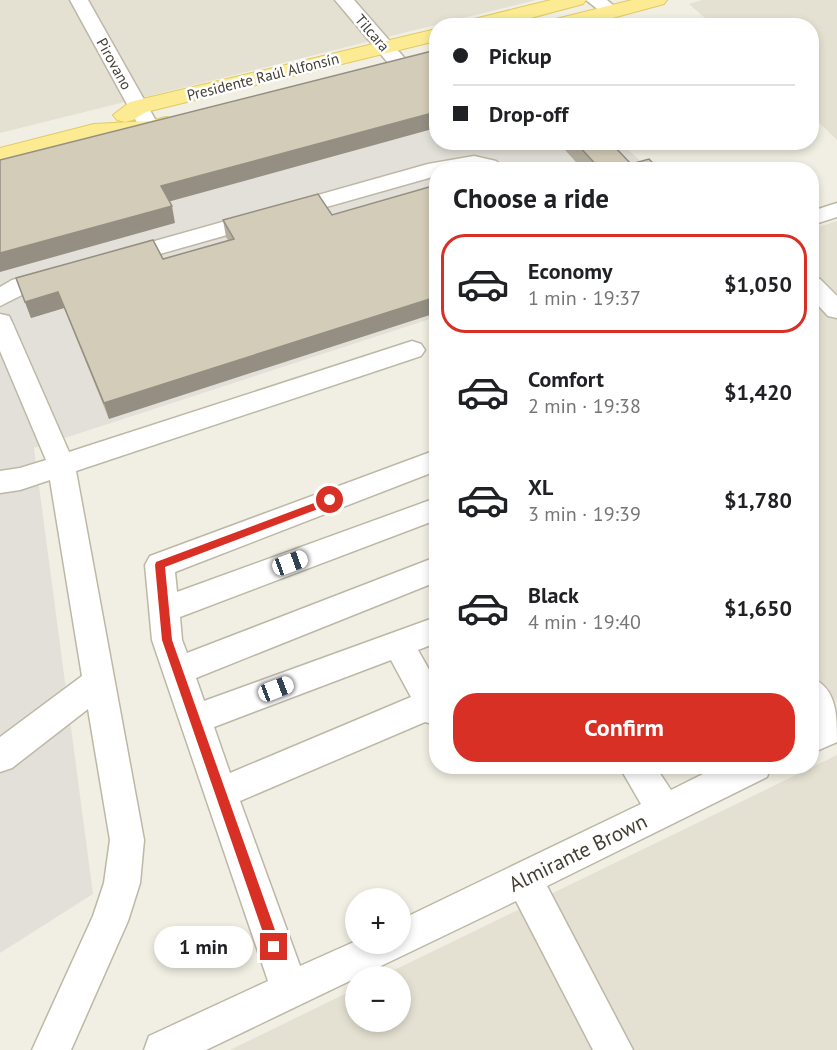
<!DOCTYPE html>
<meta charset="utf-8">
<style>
body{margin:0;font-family:"PT Sans",sans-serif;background:#f2f2f2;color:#202124;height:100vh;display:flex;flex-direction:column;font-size:22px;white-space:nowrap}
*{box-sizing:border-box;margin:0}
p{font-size:20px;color:#757577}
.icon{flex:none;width:33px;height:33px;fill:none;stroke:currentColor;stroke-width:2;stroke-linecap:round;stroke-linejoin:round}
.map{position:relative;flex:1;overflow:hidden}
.side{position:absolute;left:429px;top:162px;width:390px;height:612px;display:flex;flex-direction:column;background:#fff;border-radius:24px;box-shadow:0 3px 9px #0003}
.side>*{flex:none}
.hud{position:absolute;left:429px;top:18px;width:390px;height:132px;border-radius:24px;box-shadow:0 3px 9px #0003;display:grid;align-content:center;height:132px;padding:0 24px;background:#fff}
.tools{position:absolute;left:345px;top:888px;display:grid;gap:12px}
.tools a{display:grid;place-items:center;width:66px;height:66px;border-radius:50%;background:#fff;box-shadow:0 3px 9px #0003;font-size:30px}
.end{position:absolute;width:27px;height:27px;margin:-14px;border:8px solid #d93025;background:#fff;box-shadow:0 0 0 3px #fff}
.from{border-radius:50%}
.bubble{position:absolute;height:42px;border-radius:21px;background:#fff;box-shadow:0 3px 9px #0003;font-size:20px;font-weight:800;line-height:42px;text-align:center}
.car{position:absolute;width:18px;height:36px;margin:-18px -9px;border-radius:8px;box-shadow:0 0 4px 2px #0007;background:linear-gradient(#fff 24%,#345 0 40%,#fff 0 76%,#345 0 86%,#fff 0)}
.hud b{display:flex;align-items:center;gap:21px;height:57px;font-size:22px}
.hud b+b{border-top:2px solid #e0e0e0}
.hud i{width:15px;height:15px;background:#202124}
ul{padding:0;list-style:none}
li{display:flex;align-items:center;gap:18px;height:99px;margin:0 12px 9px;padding:0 12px;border:3px solid transparent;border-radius:24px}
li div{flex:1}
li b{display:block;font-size:22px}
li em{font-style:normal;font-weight:800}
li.current{border-color:#d93025}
li>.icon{width:54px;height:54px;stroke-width:1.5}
h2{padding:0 24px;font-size:27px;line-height:72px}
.action{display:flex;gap:12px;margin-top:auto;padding:12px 24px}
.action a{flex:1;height:69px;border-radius:24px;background:#d93025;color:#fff;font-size:24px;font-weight:800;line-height:69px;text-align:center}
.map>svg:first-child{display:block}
</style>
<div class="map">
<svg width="837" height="1050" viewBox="0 0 837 1050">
<rect width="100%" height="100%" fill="#f1efe3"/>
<!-- residential -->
<g fill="#e5e1d2">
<polygon points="0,0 536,0 0,133"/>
<polygon points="702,0 837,0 837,140 812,116 812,26 713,25 689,4"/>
<polygon points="837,221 837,703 812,670 812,229"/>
<polygon points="837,755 837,1050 230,1050 355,989 356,1022 400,1022 400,976 382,976"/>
</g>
<!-- industrial -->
<polygon fill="#e3e0d9" points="436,68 436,142 621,143 649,169 436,170 436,317 34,448 93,894 0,953 0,182"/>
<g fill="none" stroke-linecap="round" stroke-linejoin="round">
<defs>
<g id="minor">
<polygon points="70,0 88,0 160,128 157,132 150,134 143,132 140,128"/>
<polygon points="335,0 354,0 408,62 411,66 408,70 394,70"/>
<polygon points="586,0 607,0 620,11 617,15 605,15"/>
<polygon points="474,156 496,161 506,170 436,170 436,176 128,263 120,266 112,263 108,258 112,253 428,164"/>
<polygon points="837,203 837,217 812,225 812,211"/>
<polygon points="55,268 63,271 67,276 63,281 28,292 0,306 0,287 12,280"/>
<polygon points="812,277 820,279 837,296 837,318 828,316 812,299"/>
<polygon points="0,314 9,316 12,322 69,452 412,341 421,344 425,350 421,356 76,471 144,840 140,883 128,921 71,1050 32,1050 93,916 104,883 110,840 88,709 12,768 0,772 0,737 82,676 50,480 20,490 0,493 0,471 20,468 46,460 0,351"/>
<path d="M 436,450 L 436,471 L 175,572 L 177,592 L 436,498 L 436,520 L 180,617 L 182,640 L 187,653 L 436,557 L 436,582 L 196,678 L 204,701 L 436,617 L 436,643 L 418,650 L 436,682 L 436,725 L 425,722 L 240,801 L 300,966 L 356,941 L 356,944 L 400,944 L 400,920 L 641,804 L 619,766 L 655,766 L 671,790 L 719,766 L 771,766 L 767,777 L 547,886 L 633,1050 L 593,1050 L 516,901 L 206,1050 L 144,1050 L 149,1036 L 268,981 L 152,640 L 145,565 L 150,556 ZM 391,660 L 411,697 L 230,773 L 214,727 Z"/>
<path d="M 812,678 C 837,689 837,715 837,742 L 812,753 L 812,722 L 815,721 L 812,717 Z"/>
</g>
<g id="major">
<polygon points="551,0 586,0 583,4 501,26 464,26 466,21"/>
<polygon points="632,0 667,0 664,4 583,26 546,26 548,21"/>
<polygon points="436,29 436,41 146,112 133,120 125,122 117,120 113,115 130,102"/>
<polygon points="166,117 174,119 178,124 174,129 150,135 94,138 0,162 0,148 94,124 150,121"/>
</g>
</defs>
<!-- minor casing -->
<use href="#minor" stroke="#bdb8a6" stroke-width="3"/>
<!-- major casing -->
<use href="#major" stroke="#e1ca62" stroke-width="2"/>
<!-- minor -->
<use href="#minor" fill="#fff" fill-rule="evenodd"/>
<!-- major -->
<use href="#major" fill="#fceb92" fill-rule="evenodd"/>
</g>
<!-- wall -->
<g fill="#b5af9f">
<polygon points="558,142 610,142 631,164 660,170 583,170"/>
<polygon points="332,215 109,419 64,308 31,318 16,278 163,259 228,240 226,237 223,220"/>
</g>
<!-- shaded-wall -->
<g fill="#948f82">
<polygon points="436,112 436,128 164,203 161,186"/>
<polygon points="172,206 175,223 0,272 0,253"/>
<polygon points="58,292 64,308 31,318 25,302"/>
<polygon points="436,297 436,313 109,419 104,403"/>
</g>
<!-- building -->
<g fill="#d3ccb9" stroke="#948f82" stroke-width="1.5">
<polygon points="436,50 436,112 161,186 172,206 0,253 0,160"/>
<polygon points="575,142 610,142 631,164 649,159 660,170 601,170"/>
<polygon points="436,185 436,297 104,403 58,292 25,302 16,278 153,240 163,259 234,239 223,220 318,194 332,215"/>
</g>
<!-- route -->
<polygon fill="#d93025" points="330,497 335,500 334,503 165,567 172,640 281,947 279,952 274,953 270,952 268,947 162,640 155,565 156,562"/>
<g text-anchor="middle" stroke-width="5" stroke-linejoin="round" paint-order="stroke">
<!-- far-street labels -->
<g font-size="15" fill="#433f34" stroke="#fff">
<text transform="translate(372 33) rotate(49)" y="5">Tilcara</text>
<text transform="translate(114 64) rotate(61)" y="5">Pirovano</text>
<text transform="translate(263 77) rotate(-14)" y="5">Presidente Raúl Alfonsín</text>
</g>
<!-- near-street labels -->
<g font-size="21" fill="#433f34" stroke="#fff">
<text transform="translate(578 853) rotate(-26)" y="7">Almirante Brown</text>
</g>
</g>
</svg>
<div class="tools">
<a>+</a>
<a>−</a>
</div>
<i class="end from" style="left:330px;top:500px"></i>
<i class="end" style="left:274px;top:947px"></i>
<div class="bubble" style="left:154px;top:926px;width:99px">1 min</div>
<i class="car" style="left:290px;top:563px;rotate:70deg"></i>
<i class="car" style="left:276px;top:689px;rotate:69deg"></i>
<div class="hud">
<b><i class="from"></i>Pickup</b>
<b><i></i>Drop-off</b>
</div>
<section class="side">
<h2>Choose a ride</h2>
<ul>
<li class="current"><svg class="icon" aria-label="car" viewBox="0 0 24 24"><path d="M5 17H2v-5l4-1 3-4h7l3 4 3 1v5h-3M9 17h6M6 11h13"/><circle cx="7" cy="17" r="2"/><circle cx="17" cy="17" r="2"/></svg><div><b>Economy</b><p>1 min · 19:37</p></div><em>$1,050</em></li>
<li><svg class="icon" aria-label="car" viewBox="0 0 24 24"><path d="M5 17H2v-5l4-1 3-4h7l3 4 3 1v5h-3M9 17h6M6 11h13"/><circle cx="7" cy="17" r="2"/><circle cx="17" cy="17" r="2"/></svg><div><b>Comfort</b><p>2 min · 19:38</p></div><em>$1,420</em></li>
<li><svg class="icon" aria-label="car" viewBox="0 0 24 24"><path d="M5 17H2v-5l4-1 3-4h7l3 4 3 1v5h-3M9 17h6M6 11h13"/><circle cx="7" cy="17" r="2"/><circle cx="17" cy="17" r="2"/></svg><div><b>XL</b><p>3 min · 19:39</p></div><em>$1,780</em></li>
<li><svg class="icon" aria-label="car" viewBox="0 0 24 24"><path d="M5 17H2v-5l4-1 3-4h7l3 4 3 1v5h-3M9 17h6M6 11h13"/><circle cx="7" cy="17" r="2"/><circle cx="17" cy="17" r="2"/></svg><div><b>Black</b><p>4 min · 19:40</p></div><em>$1,650</em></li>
</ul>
<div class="action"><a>Confirm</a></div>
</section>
</div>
